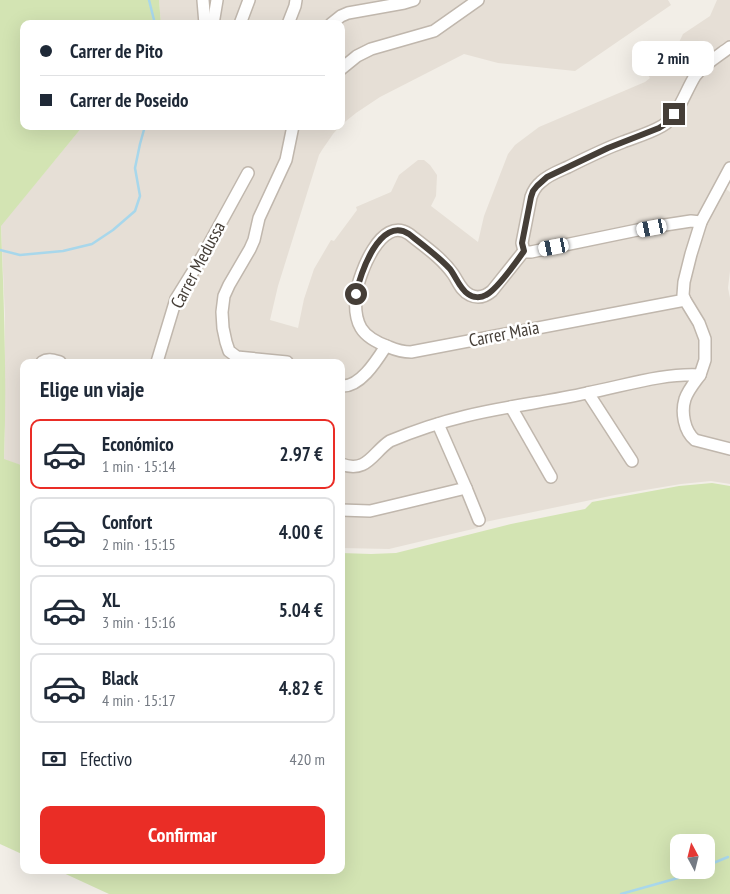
<!DOCTYPE html>
<html lang="es">
<meta charset="utf-8">
<style>
body{margin:0;font-family:"PT Sans Narrow",sans-serif;background:#f2f2f3;color:#1f2937;height:100vh;display:flex;flex-direction:column;font-size:19px;white-space:nowrap}
*{box-sizing:border-box;margin:0}
p{font-size:16px;color:#747a83}
.icon{flex:none;width:28px;height:28px;fill:none;stroke:currentColor;stroke-width:2;stroke-linecap:round;stroke-linejoin:round}
.map{position:relative;flex:1;overflow:hidden}
.sheet{position:absolute;left:20px;top:359px;width:325px;height:515px;display:flex;flex-direction:column;background:#fff;border-radius:10px;box-shadow:0 5px 20px #0002}
.sheet>*{flex:none}
.guide{position:absolute;left:20px;top:20px;width:325px;height:110px;border-radius:10px;box-shadow:0 5px 20px #0002;display:grid;align-content:center;height:110px;padding:0 20px;background:#fff}
.needle{width:32px;rotate:353deg}
.fabs{position:absolute;left:670px;top:834px;display:grid;gap:10px}
.fabs a{display:grid;place-items:center;width:45px;height:45px;border-radius:10px;background:#fff;box-shadow:0 5px 20px #0002;font-size:25px}
.end{position:absolute;width:22px;height:22px;margin:-11px;border:6px solid #453e37;background:#fff;box-shadow:0 0 0 2px #fff}
.from{border-radius:50%}
.bubble{position:absolute;height:35px;border-radius:10px;background:#fff;box-shadow:0 5px 20px #0002;font-size:16px;font-weight:600;line-height:35px;text-align:center}
.car{position:absolute;width:15px;height:30px;margin:-15px -8px;border-radius:6px;box-shadow:0 0 4px 1px #0007;background:linear-gradient(#fff 24%,#345 0 40%,#fff 0 76%,#345 0 86%,#fff 0)}
.guide b{display:flex;align-items:center;gap:18px;height:48px;font-size:19px}
.guide b+b{border-top:1px solid #e0e1e3}
.guide i{width:12px;height:12px;background:#1f2937}
ul{padding:0;list-style:none}
li{display:flex;align-items:center;gap:15px;height:70px;margin:0 10px 8px;padding:0 10px;border:2px solid #e0e1e3;border-radius:10px}
li div{flex:1}
li b{display:block;font-size:19px}
li em{font-style:normal;font-weight:600}
li.current{border-color:#ea2d26}
li>.icon{width:45px;height:45px;stroke-width:1.5}
h2{padding:0 20px;font-size:22px;line-height:60px}
.pay{display:flex;align-items:center;gap:12px;height:55px;padding:0 20px;font-size:19px}
.pay p{margin-inline-start:auto}
.button{display:flex;gap:10px;margin-top:auto;padding:10px 20px}
.button a{flex:1;height:58px;border-radius:10px;background:#ea2d26;color:#fff;font-size:20px;font-weight:600;line-height:58px;text-align:center}
.map>svg:first-child{display:block}
</style>
<div class="map">
<svg width="730" height="894" viewBox="0 0 730 894">
<rect width="100%" height="100%" fill="#f2eee7"/>
<!-- residential -->
<g fill="#e6dfd6">
<polygon points="159,0 668,0 671,5 575,71 498,63 464,54 380,97 356,113 341,125 341,24 161,24"/>
<polygon points="717,0 730,0 730,180 726,189 730,192 730,271 728,288 730,298 730,484 711,481 681,484 615,495 485,522 477,528 389,549 341,548 341,362 24,362 24,466 4,460 5,430 5,316 1,225 83,126 340,126 333,134 322,150 319,155 278,286 270,320 298,328 304,299 314,269 331,240 334,241 357,210 356,207 391,192 399,175 418,160 424,160 430,165 437,175 436,196 431,206 478,242 484,216 508,154 515,145 539,127 645,82 650,78 646,72 658,48 670,61 683,34 710,16"/>
</g>
<!-- green -->
<g fill="#d3e4b3" fill-rule="evenodd">
<path d="M 0,0 L 159,0 L 161,24 L 24,24 L 24,126 L 83,126 L 1,226 C 4,304 7,382 4,459 L 24,466 L 24,855 L 0,844 Z"/>
<path d="M 712,483 L 730,486 L 730,894 L 109,894 L 57,870 L 341,870 L 341,553 L 371,554 L 396,553 L 511,524 L 585,509 L 592,502 L 679,486 ZM 679,842 L 706,842 L 706,870 L 679,870 Z"/>
</g>
<g fill="none" stroke-linecap="round" stroke-linejoin="round">
<!-- stream -->
<g stroke="#a8d7eb" stroke-width="2.5">
<polyline points="149,0 155,24"/>
<polyline points="0,250 20,255 63,251 92,244 113,230 135,211 140,196 135,168 140,144 145,126"/>
<polyline points="706,866 728,857"/>
<polyline points="621,894 678,878 697,870"/>
</g>
<defs>
<g id="minor">
<polyline points="203,0 205,24"/>
<polyline points="213,24 217,0"/>
<polyline points="240,24 249,0"/>
<polyline points="288,24 295,6 296,0"/>
<polyline points="331,24 341,16 348,13 404,3 414,0"/>
<polyline points="341,69 357,56 371,49 434,31 478,0"/>
<path d="M 524,251 L 492,291 C 486,296 478,299 470,295 C 461,291 458,281 453,274 C 442,258 424,246 409,234 C 381,215 359,274 356,294 C 355,305 355,318 361,328 C 367,338 378,343 389,347 C 396,350 403,352 411,352 L 685,300"/>
<path d="M 524,251 L 522,243 L 531,197 C 533,191 536,186 541,182 C 548,175 559,171 568,167 C 586,158 604,149 623,142 C 636,137 650,133 662,126 C 678,117 685,92 695,76 C 704,64 718,56 730,47"/>
<polyline points="524,251 527,252 531,252 652,227 691,221 701,222"/>
<path d="M 42,362 C 48,358 53,360 60,362"/>
<polyline points="157,362 176,299 202,257 248,173"/>
<polyline points="287,362 237,357 229,351 226,342 223,328 222,312 224,296 229,285 250,249 254,240 259,218 286,160 293,126"/>
<polyline points="700,375 705,360 705,339 699,323 685,300 683,295 684,282 691,254 701,222 730,168"/>
<path d="M 341,386 C 360,388 377,360 386,346"/>
<polyline points="588,393 632,461"/>
<polyline points="511,407 551,477"/>
<path d="M 341,464 C 367,474 373,452 390,441 C 414,431 441,422 466,416 C 506,406 547,402 587,393 C 624,386 662,373 700,375 C 695,382 688,390 685,399 C 681,412 684,431 695,440 L 730,449"/>
<polyline points="466,488 479,520"/>
<polyline points="341,510 370,511 466,488 438,424"/>
</g>
</defs>
<!-- minor casing -->
<use href="#minor" stroke="#c0b7ad" stroke-width="14"/>
<!-- minor -->
<use href="#minor" stroke="#fff" stroke-width="11"/>
</g>
<g fill="none" stroke-linecap="round" stroke-linejoin="round">
<!-- route -->
<path stroke="#453e37" stroke-width="6" d="M 356,294 C 360,274 380,215 409,234 C 423,245 438,256 450,269 C 456,277 460,289 468,294 C 473,298 481,298 486,295 C 496,290 517,261 524,251 L 522,243 L 531,197 L 533,191 L 537,186 L 547,177 L 608,148 L 659,128 L 667,123 L 674,114"/>
</g>
<g text-anchor="middle" stroke-width="5" stroke-linejoin="round" paint-order="stroke">
<!-- street labels -->
<g font-size="18" fill="#453e37" stroke="#fff">
<text transform="translate(198 265) rotate(-62)" y="6">Carrer Medussa</text>
<text transform="translate(504 334) rotate(-11)" y="6">Carrer Maia</text>
</g>
</g>
</svg>
<div class="fabs">
<a><svg class="needle" viewBox="-14 -14 28 28"><path d="M0-13l5 13h-10z" fill="#e53935"/><path d="M0 13l5-13h-10z" fill="#747a83"/></svg></a>
</div>
<i class="end from" style="left:356px;top:294px"></i>
<i class="end" style="left:674px;top:114px"></i>
<div class="bubble" style="left:632px;top:41px;width:82px">2 min</div>
<i class="car" style="left:652px;top:228px;rotate:259deg"></i>
<i class="car" style="left:554px;top:247px;rotate:259deg"></i>
<div class="guide">
<b><i class="from"></i>Carrer de Pito</b>
<b><i></i>Carrer de Poseido</b>
</div>
<section class="sheet">
<h2>Elige un viaje</h2>
<ul>
<li class="current"><svg class="icon" aria-label="car" viewBox="0 0 24 24"><path d="M5 17H2v-5l4-1 3-4h7l3 4 3 1v5h-3M9 17h6M6 11h13"/><circle cx="7" cy="17" r="2"/><circle cx="17" cy="17" r="2"/></svg><div><b>Económico</b><p>1 min · 15:14</p></div><em>2.97 €</em></li>
<li><svg class="icon" aria-label="car" viewBox="0 0 24 24"><path d="M5 17H2v-5l4-1 3-4h7l3 4 3 1v5h-3M9 17h6M6 11h13"/><circle cx="7" cy="17" r="2"/><circle cx="17" cy="17" r="2"/></svg><div><b>Confort</b><p>2 min · 15:15</p></div><em>4.00 €</em></li>
<li><svg class="icon" aria-label="car" viewBox="0 0 24 24"><path d="M5 17H2v-5l4-1 3-4h7l3 4 3 1v5h-3M9 17h6M6 11h13"/><circle cx="7" cy="17" r="2"/><circle cx="17" cy="17" r="2"/></svg><div><b>XL</b><p>3 min · 15:16</p></div><em>5.04 €</em></li>
<li><svg class="icon" aria-label="car" viewBox="0 0 24 24"><path d="M5 17H2v-5l4-1 3-4h7l3 4 3 1v5h-3M9 17h6M6 11h13"/><circle cx="7" cy="17" r="2"/><circle cx="17" cy="17" r="2"/></svg><div><b>Black</b><p>4 min · 15:17</p></div><em>4.82 €</em></li>
</ul>
<div class="pay"><svg class="icon" aria-label="cash" viewBox="0 0 24 24"><path d="M3 7h18v10H3z"/><circle cx="12" cy="12" r="2"/></svg>Efectivo<p>420 m</p></div>
<div class="button"><a>Confirmar</a></div>
</section>
</div>
